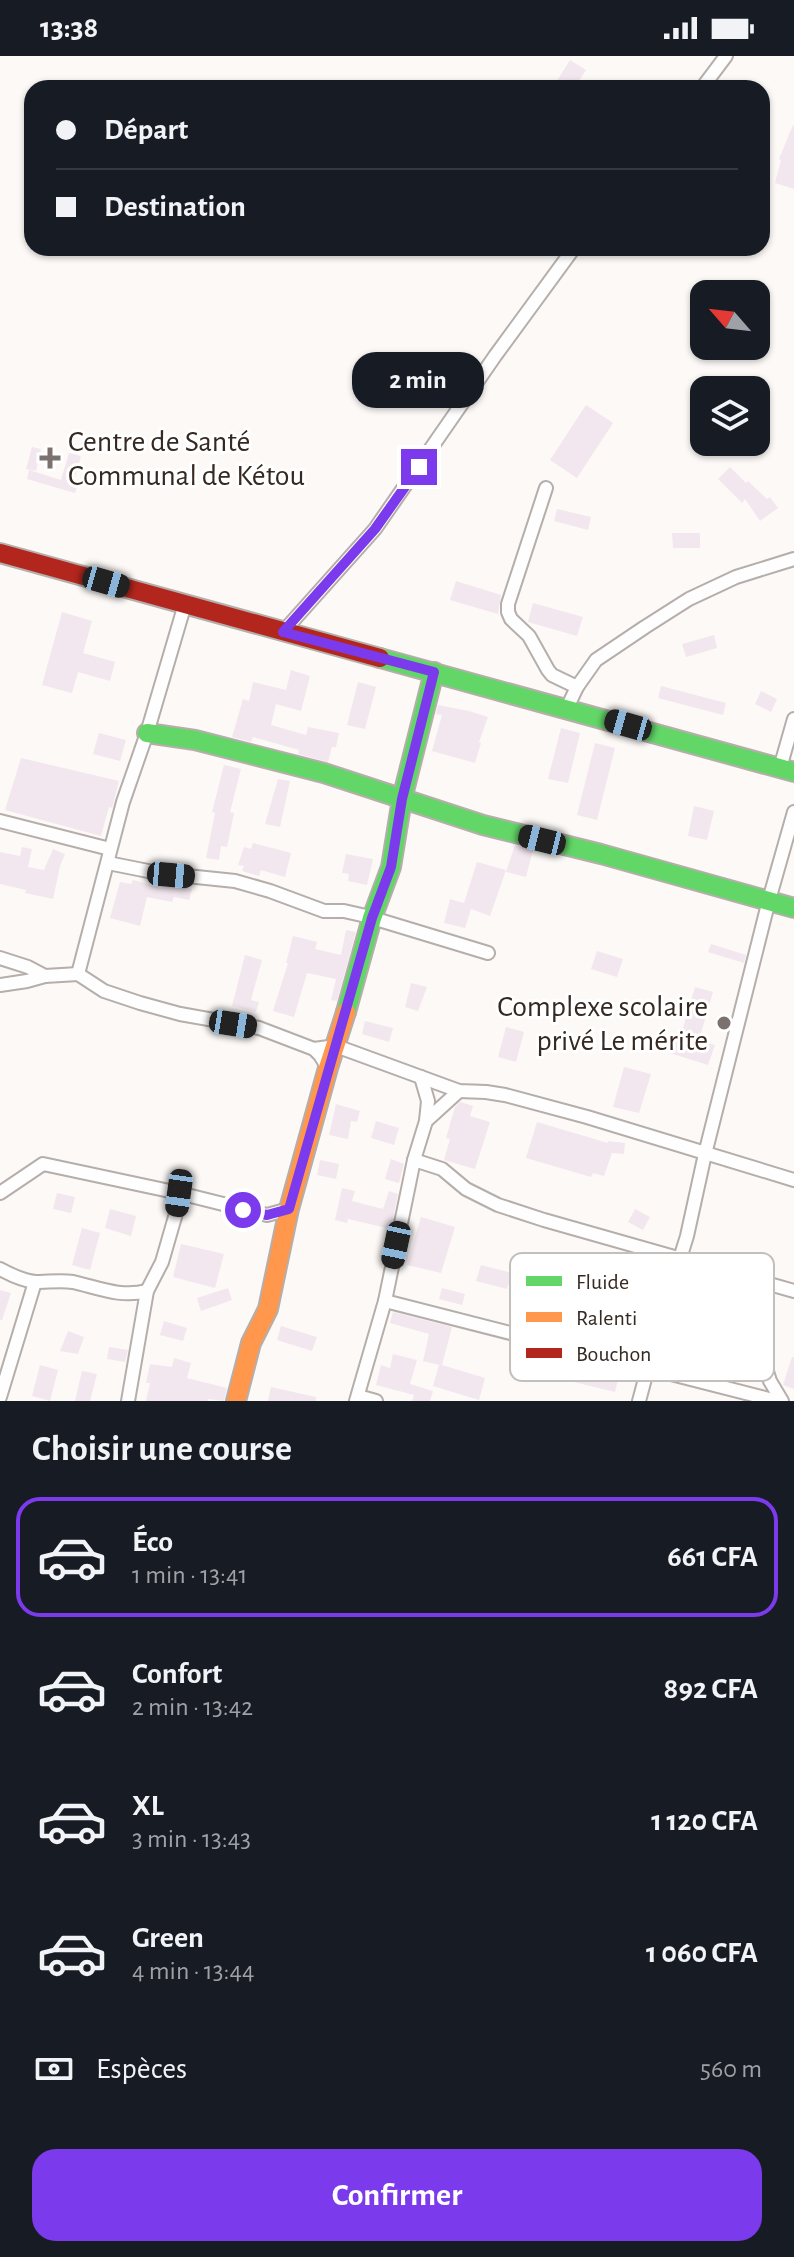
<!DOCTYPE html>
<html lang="fr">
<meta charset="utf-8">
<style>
body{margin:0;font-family:"Alegreya Sans",sans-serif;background:#20242c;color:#f1f3f6;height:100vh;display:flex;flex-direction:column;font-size:30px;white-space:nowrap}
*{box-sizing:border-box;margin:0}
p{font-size:26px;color:#9ea1a6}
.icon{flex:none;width:44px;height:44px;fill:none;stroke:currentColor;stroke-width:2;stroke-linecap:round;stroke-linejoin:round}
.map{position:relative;height:1345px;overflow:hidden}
.sheet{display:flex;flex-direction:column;background:#171b24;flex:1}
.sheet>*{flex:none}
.top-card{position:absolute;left:24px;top:24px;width:746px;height:176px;border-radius:24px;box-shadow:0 2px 6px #0004;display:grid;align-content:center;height:176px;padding:0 32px;background:#171b24}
.needle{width:52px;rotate:298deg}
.fabs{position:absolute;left:690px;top:224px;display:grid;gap:16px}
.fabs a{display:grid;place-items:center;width:80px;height:80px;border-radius:16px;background:#171b24;box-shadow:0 2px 6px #0004;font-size:40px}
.end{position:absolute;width:36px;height:36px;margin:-18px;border:10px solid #7c3aed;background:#fff;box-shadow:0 0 0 4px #fff}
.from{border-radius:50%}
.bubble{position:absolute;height:56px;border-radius:24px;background:#171b24;box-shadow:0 2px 6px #0004;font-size:26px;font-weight:600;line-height:56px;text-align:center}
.car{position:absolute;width:24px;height:48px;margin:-24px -12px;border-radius:10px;box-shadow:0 0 6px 2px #0007;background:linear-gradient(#222 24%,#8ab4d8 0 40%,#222 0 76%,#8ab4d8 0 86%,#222 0)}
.top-card b{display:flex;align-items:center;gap:28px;height:76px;font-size:30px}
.top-card b+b{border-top:2px solid #363941}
.top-card i{width:20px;height:20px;background:#f1f3f6}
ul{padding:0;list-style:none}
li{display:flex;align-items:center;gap:24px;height:120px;margin:0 16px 12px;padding:0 16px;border:4px solid transparent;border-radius:24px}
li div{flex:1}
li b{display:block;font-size:30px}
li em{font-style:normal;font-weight:600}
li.on{border-color:#7c3aed}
li>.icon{width:72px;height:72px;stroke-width:1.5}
h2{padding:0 32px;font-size:36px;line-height:96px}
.pay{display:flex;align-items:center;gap:20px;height:88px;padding:0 32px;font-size:30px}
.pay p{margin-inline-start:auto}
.action{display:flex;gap:16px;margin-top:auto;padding:16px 32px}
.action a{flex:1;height:92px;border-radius:24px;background:#7c3aed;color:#fff;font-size:32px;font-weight:600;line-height:92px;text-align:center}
.status{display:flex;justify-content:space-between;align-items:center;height:56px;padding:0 40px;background:#171b24;direction:ltr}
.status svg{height:22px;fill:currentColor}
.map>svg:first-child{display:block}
</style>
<div class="status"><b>13:38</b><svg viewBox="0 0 49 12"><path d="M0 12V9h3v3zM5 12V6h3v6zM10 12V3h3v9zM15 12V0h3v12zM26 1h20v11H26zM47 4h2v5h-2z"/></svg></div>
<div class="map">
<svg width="794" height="1345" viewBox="0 0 794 1345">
<rect width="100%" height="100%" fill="#fcf9f7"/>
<!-- building -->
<g fill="#f3e7ef">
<polygon points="570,4 586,14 574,32 561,32 555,28"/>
<polygon points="793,69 794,70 794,133 775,127 781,104 779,103"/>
<polygon points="586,349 613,367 577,422 550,404"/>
<polygon points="32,391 41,393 36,415 26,413"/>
<polygon points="69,397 81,400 74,425 78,426 75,437 27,423 29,414 61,424"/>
<polygon points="730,411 746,427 748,425 767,443 770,441 778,452 760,465 745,443 742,447 718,423"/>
<polygon points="557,453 591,461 588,474 554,465"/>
<polygon points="672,477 700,477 700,492 673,492"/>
<polygon points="456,525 501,539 498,558 450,544"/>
<polygon points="533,547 583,561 577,580 528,566"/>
<polygon points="62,556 92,565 83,597 115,606 110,625 78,616 72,637 42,629"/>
<polygon points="714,579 717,592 686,601 682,588"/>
<polygon points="291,614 310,620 301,655 276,648 271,669 306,679 308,671 339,677 336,691 332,691 328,706 298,698 299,694 253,681 251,686 232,681 243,643 249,645 253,626 286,634"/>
<polygon points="358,626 376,631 365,673 347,669"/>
<polygon points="661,630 726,647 723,659 658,642"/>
<polygon points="761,635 777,643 771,656 755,648"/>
<polygon points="438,649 469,655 488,661 479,686 481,687 475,707 432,695 442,659 436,658"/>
<polygon points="561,672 580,677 568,727 548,723"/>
<polygon points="99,677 126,684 120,705 93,698"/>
<polygon points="595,687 615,692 597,764 577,759"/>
<polygon points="21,702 119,725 112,752 109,751 101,780 5,754"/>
<polygon points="224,709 241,713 230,756 234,757 227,791 221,790 219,804 206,802 215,757 212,756"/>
<polygon points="278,723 290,725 280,771 265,768"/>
<polygon points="694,750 714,755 707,784 688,780"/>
<polygon points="253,787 291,797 285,821 261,814 259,820 242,815 244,810 238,809 244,791 251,793"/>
<polygon points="515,789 533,794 526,821 506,816"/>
<polygon points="22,791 32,793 28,811 44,814 53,793 65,798 60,810 53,843 25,837 26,834 0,828 0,796 20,800"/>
<polygon points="346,798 373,803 367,829 348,825 349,818 342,817"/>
<polygon points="477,806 506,814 490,860 471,853 465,872 444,867 450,843 464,847"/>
<polygon points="133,824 162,832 163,827 192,833 189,844 174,841 172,846 147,841 140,870 110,862 120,826 131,828"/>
<polygon points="346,874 356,876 337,945 331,944 336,923 307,917 294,961 273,955 288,907 286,907 293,880 317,886 315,893 341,899"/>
<polygon points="711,888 746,899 744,907 708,896"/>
<polygon points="597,895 623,903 617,921 591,913"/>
<polygon points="245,899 262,904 251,944 259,946 256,956 232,950"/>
<polygon points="411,927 427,931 418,955 405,951"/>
<polygon points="695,931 713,936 699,984 715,989 708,1009 670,997 677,978 681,979"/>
<polygon points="365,965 393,972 389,986 362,978"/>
<polygon points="506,971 524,976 516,1006 498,1001"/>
<polygon points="624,1011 651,1018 639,1057 613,1051"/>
<polygon points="460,1046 473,1050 470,1060 490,1066 475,1113 444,1104 450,1083 446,1082 455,1051"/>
<polygon points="336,1048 360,1055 357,1066 351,1065 348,1083 329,1079"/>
<polygon points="376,1065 399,1072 394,1089 371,1082"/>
<polygon points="537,1066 608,1087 608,1085 625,1087 624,1098 612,1097 604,1120 593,1117 591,1121 526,1102"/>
<polygon points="391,1103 404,1108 399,1127 385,1123"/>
<polygon points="320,1104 339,1108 336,1123 317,1119"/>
<polygon points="342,1132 355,1135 352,1145 383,1153 389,1135 398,1138 391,1173 348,1163 347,1167 335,1164"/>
<polygon points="57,1137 75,1141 71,1157 53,1153"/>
<polygon points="110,1153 136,1160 131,1180 105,1172"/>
<polygon points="635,1153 650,1161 643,1174 628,1166"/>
<polygon points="421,1161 455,1171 441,1217 407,1209"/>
<polygon points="82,1172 100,1177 90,1214 72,1209"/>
<polygon points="181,1188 224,1198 215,1232 173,1221"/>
<polygon points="481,1209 512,1217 507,1233 476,1225"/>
<polygon points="228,1232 232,1244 201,1255 197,1242"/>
<polygon points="442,1232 465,1238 462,1249 439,1243"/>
<polygon points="0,1234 11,1237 2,1264 0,1264"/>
<polygon points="393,1256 452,1271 442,1309 485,1322 479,1344 433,1330 439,1309 423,1305 429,1278 390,1267"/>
<polygon points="164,1265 187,1272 183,1285 160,1279"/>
<polygon points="281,1270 317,1281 312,1295 277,1284"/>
<polygon points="68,1275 84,1281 78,1298 60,1295"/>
<polygon points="109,1291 128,1294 125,1306 107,1303"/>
<polygon points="393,1298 417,1304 410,1328 433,1335 430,1345 412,1345 414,1339 376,1329 381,1309 390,1312"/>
<polygon points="792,1301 794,1301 794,1333 783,1329"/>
<polygon points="174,1302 191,1307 187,1322 227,1332 224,1345 208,1343 208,1345 146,1345 150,1327 146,1327 150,1308 172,1311"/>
<polygon points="562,1302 620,1316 615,1336 557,1322"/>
<polygon points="40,1309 58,1314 50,1345 32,1340"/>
<polygon points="82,1315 97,1318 90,1345 75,1345"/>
<polygon points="271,1331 316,1341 316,1345 268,1345"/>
</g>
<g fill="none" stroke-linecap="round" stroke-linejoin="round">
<defs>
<g id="street">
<polyline points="702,32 726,0"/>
<polyline points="546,432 508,548 508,556 511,563 529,580 548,614 552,619 577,631"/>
<polyline points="283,576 375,473 495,300 574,192"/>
<polyline points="567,652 577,631 596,604 645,571 689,543 736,521 794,503"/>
<polyline points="780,712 794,663"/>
<polyline points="0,765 110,793"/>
<polyline points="108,807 158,817 235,825 270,835 324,855 344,855 366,860 488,897"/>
<polyline points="0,902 28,911 45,920"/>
<polyline points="78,918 123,746 147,677 185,548"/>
<polyline points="0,929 27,925 45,920 78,918 104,935 140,947 180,958 259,972 314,993 320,999 328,1012"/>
<polyline points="314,993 336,990 459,1035 486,1036 505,1039 587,1061 794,1124"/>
<polyline points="426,1065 459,1035"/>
<polyline points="414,1104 442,1113 466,1133 498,1149 544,1164 794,1235"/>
<polyline points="0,1137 43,1108 179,1137 267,1159 289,1153"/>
<path d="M 0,1213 C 11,1219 23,1225 36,1226 C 48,1226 61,1224 73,1226 C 99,1232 121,1242 147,1235"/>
<polyline points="724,1215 745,1246 770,1325 782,1345"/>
<polyline points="385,1245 777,1345"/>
<polyline points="358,1340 376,1345"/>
<polyline points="0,1341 35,1226"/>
<polyline points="128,1345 147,1235 162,1206 177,1154 179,1137"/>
<polyline points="356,1345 385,1245 414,1104 426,1065 428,1045 421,1021"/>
<polyline points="639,1345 660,1267 687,1180 705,1098 769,844 794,756"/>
</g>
<g id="fast">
<polyline points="380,602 794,716"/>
<polyline points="147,677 195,684 324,717 483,769 601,798 794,852"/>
<polyline points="346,956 372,862 391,811 402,743 434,616"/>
</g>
<polyline id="slow" points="236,1345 251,1287 268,1253 289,1153 328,1012 346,956"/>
<polyline id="jam" points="0,497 380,602"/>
</defs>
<!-- street casing -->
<use href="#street" stroke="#b5aeaa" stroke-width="16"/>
<!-- fast casing -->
<use href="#fast" stroke="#b5aeaa" stroke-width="22"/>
<!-- slow casing -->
<use href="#slow" stroke="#b5aeaa" stroke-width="22"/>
<!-- jam casing -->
<use href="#jam" stroke="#b5aeaa" stroke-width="22"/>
<!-- street -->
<use href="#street" stroke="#fffefe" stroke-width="12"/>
<!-- fast -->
<use href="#fast" stroke="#63d668" stroke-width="18"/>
<!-- slow -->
<use href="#slow" stroke="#ff974d" stroke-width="18"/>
<!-- jam -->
<use href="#jam" stroke="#b3261e" stroke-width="18"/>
</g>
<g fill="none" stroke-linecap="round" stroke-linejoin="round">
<!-- route -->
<polyline stroke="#7c3aed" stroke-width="10" points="243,1154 267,1159 289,1153 372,862 391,811 402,743 434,616 283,576 375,473 419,411"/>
</g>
<!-- markers -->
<g fill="#7b726d" stroke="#fff" stroke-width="3">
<path d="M46 390h8v8h8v8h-8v8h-8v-8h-8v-8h8z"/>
<circle cx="724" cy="967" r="8"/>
</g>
<g text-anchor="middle" stroke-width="6" stroke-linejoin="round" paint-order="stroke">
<!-- poi labels -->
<g font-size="30" fill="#362922" stroke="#fff" text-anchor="start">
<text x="68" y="395">Centre de Santé<tspan x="68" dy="34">Communal de Kétou</tspan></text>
<text x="708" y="960" text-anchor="end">Complexe scolaire<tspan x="708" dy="34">privé Le mérite</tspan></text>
</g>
</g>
<!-- legend -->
<rect x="510" y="1197" width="264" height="128" rx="12" fill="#fff" stroke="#c3bfbd" stroke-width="2"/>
<rect x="526" y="1220" width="36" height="10" fill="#63d668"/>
<rect x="526" y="1256" width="36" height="10" fill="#ff974d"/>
<rect x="526" y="1292" width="36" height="10" fill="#b3261e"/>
<g font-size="22" fill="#362922">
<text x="576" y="1233">Fluide</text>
<text x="576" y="1269">Ralenti</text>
<text x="576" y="1305">Bouchon</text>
</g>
</svg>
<div class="fabs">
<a><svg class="needle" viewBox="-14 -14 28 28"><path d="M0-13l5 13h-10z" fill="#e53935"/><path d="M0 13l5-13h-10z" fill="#9ea1a6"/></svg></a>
<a><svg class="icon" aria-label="layers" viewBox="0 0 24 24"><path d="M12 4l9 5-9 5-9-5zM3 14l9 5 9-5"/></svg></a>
</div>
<i class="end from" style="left:243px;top:1154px"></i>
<i class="end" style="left:419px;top:411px"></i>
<div class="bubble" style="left:352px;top:296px;width:132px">2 min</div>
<i class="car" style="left:106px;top:526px;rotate:106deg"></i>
<i class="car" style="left:628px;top:669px;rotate:286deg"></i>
<i class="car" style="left:542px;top:784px;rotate:284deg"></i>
<i class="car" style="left:171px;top:819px;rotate:95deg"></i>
<i class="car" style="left:233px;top:968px;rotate:99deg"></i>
<i class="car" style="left:179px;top:1137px;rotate:188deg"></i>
<i class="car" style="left:396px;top:1189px;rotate:192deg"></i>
<div class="top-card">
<b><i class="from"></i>Départ</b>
<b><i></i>Destination</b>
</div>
</div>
<section class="sheet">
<h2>Choisir une course</h2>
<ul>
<li class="on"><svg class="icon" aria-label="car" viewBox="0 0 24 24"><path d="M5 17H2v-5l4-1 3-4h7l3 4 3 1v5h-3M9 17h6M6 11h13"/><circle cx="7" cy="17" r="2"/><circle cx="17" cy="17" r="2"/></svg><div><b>Éco</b><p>1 min · 13:41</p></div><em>661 CFA</em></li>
<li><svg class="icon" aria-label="car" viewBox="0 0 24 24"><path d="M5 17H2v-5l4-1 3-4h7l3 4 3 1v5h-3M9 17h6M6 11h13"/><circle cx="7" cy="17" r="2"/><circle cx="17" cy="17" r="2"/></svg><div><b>Confort</b><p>2 min · 13:42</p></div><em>892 CFA</em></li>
<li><svg class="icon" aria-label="car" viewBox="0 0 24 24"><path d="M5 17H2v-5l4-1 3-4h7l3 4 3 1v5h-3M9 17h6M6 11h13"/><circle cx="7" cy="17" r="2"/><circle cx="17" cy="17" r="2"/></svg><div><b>XL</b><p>3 min · 13:43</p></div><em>1 120 CFA</em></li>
<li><svg class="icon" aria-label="car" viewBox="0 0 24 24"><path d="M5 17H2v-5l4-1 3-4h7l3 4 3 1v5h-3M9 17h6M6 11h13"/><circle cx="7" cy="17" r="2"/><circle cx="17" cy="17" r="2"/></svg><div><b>Green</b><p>4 min · 13:44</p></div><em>1 060 CFA</em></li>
</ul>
<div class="pay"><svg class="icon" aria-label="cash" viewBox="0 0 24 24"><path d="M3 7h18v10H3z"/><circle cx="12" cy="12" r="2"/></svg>Espèces<p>560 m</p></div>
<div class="action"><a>Confirmer</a></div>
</section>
